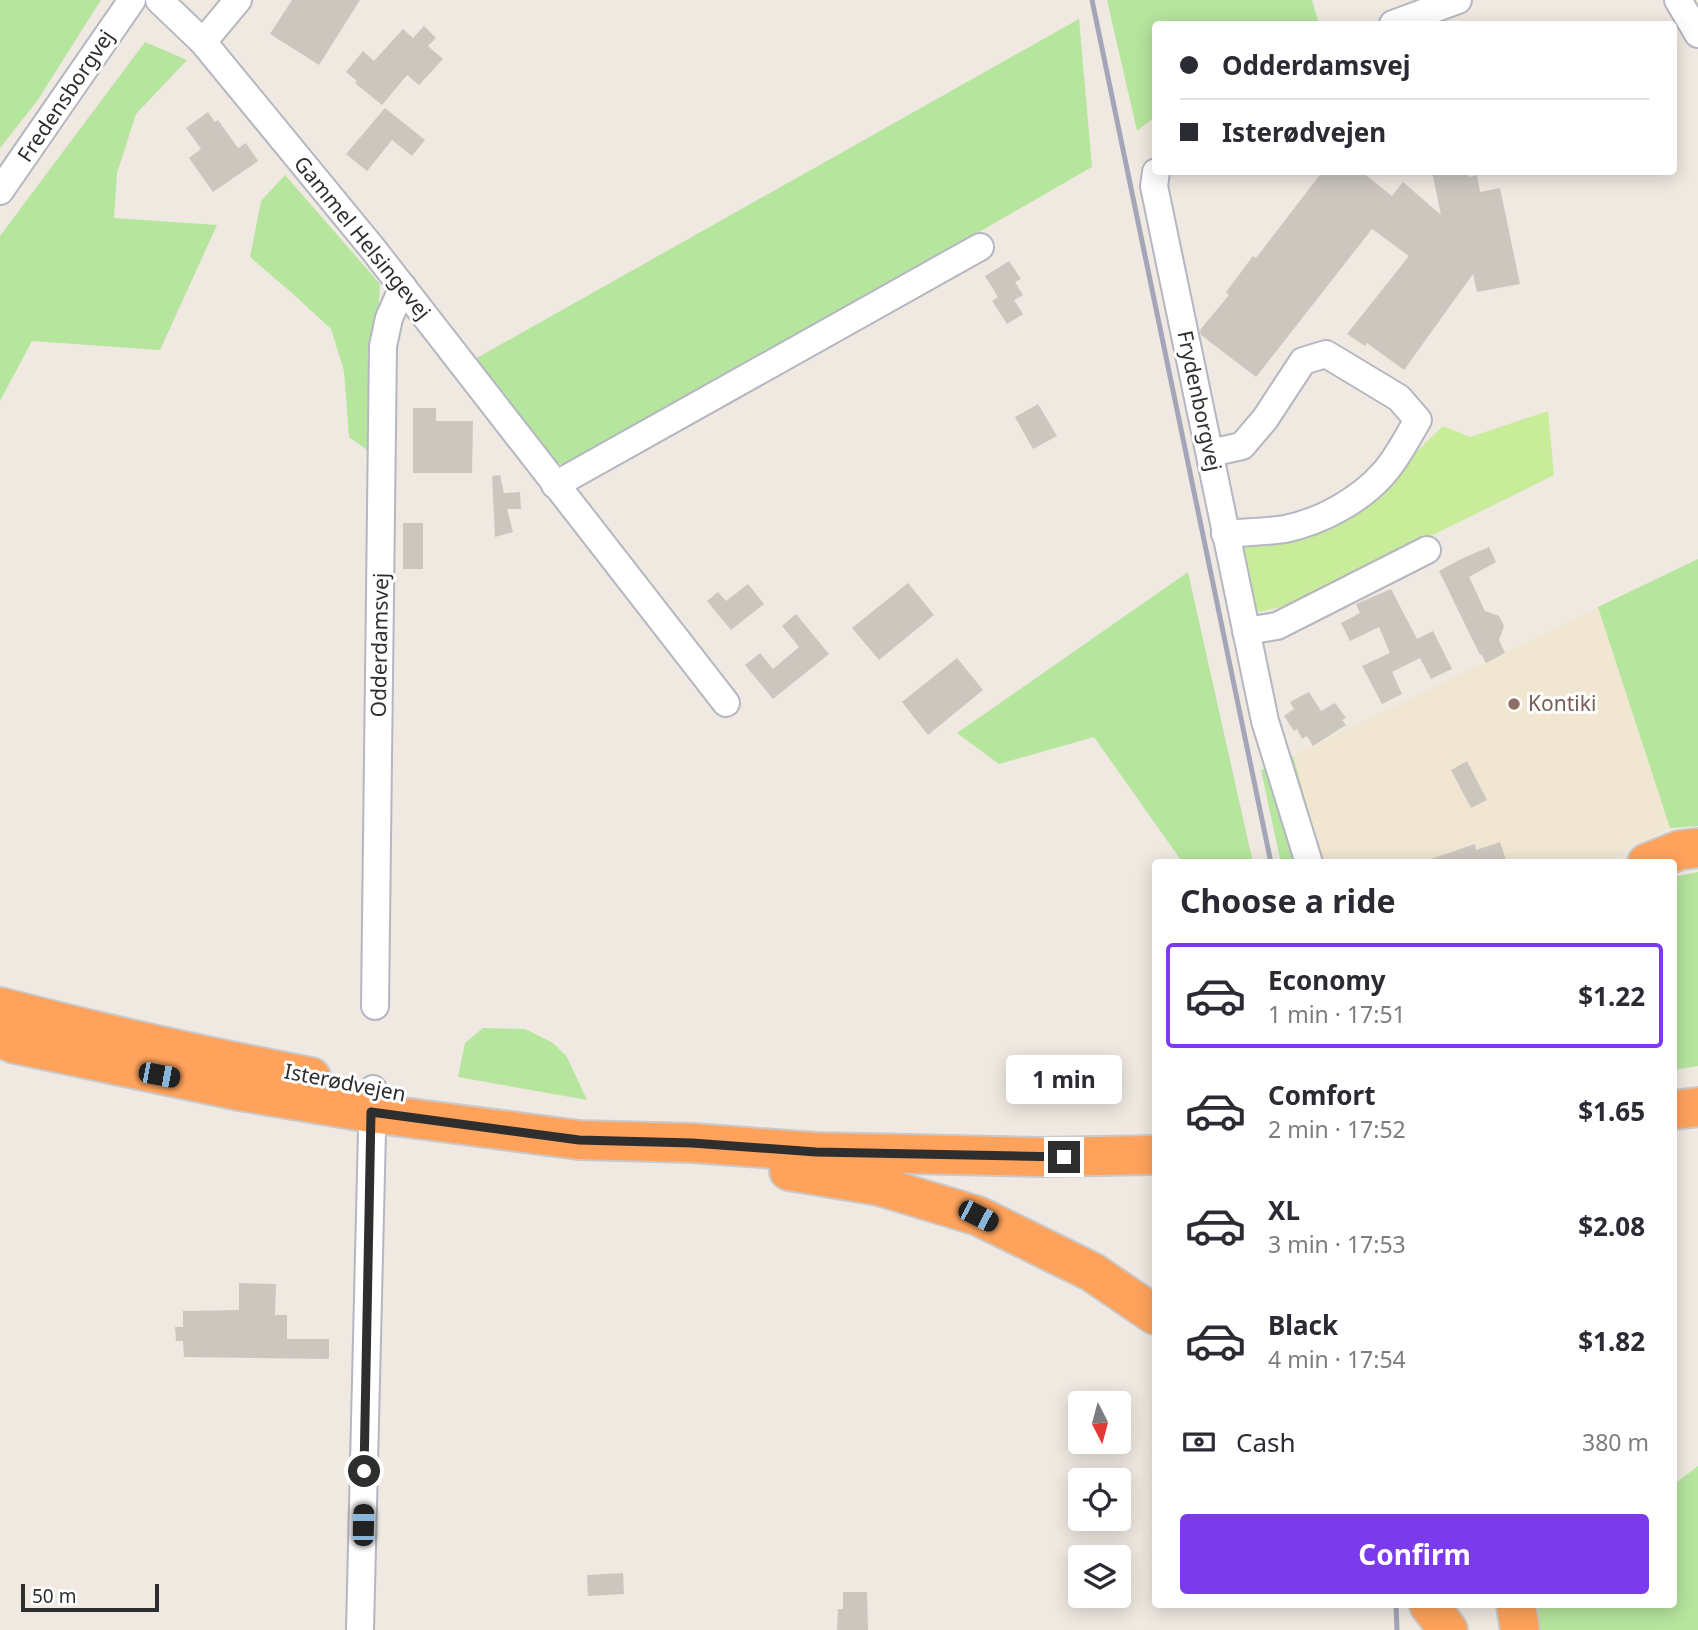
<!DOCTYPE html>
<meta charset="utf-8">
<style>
body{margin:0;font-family:"Noto Sans",sans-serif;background:#f2f2f3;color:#2b2b33;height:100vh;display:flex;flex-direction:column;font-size:26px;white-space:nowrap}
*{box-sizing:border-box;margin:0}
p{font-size:23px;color:#7c7c81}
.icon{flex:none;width:38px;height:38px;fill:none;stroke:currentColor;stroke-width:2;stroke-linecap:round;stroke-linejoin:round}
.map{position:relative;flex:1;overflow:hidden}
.sheet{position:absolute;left:1152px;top:859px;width:525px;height:749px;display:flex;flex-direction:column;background:#fff;border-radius:7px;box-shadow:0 4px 18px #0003}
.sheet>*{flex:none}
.banner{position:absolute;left:1152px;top:21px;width:525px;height:154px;border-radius:7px;box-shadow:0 4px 18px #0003;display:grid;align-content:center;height:154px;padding:0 28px;background:#fff}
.needle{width:46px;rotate:174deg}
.controls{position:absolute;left:1068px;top:1391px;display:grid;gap:14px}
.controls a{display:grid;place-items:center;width:63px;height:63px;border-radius:7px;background:#fff;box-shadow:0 4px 18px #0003;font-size:35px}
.scale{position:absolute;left:21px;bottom:18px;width:138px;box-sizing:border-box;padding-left:7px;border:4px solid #2e2e2e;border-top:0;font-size:19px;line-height:24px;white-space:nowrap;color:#2e2e2e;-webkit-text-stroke:5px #fff;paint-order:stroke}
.end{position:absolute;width:32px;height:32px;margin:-16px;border:9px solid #2e2e2e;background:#fff;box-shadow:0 0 0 4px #fff}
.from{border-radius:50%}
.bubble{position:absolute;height:49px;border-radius:7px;background:#fff;box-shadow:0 4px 18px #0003;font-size:23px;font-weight:700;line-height:49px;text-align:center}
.car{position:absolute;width:21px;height:42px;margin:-21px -10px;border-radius:9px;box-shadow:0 0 5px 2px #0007;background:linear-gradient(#222 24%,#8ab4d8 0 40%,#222 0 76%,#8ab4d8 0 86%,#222 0)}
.banner b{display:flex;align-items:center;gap:24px;height:66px;font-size:26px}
.banner b+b{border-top:2px solid #e1e1e2}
.banner i{width:18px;height:18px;background:#2b2b33}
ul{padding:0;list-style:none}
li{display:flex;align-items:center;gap:21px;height:105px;margin:0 14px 10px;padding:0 14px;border:4px solid transparent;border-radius:7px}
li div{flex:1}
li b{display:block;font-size:26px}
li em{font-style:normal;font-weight:700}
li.current{border-color:#7c3aed}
li>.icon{width:63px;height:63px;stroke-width:1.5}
h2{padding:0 28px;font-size:32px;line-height:84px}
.pay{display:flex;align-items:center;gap:18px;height:77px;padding:0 28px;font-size:26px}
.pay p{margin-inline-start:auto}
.action{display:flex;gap:14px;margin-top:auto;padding:14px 28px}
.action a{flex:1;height:80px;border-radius:7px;background:#7c3aed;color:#fff;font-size:28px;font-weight:700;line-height:80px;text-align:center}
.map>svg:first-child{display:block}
</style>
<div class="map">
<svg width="1698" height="1630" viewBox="0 0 1698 1630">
<rect width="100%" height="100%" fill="#efe9e1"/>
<!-- education -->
<polygon fill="#f0e6d1" points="1598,607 1670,828 1628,848 1612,863 1318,863 1319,849 1293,756"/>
<!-- green -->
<g fill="#b6e59e">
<polygon points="0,0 101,0 37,101 0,148"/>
<polygon points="1107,0 1312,0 1319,24 1155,24 1155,117 1137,131"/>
<polygon points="1079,19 1092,167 571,467 549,460 475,359"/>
<polygon points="145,42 187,60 136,114 117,173 114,218 217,225 160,350 32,341 0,401 0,236"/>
<polygon points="285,175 380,284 370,452 349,437 344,371 331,329 292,293 250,257 261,201"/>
<polygon points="1698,559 1698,826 1670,828 1598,607"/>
<polygon points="1188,572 1253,863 1183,863 1094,737 999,764 957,733"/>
<polygon points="1293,756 1319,849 1318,863 1281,863 1261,770"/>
<polygon points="1698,872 1698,1066 1673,1070 1673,877"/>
<polygon points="483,1028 525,1029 553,1043 567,1057 587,1100 458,1077 465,1043"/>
<polygon points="1698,1466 1698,1630 1517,1630 1530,1605 1673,1605 1673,1485"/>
</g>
<!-- pitch -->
<polygon fill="#c9ec9a" points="1548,411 1554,475 1294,604 1254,613 1241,547 1270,542 1403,465 1443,426 1470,437"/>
<!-- building -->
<g fill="#cbc7bf">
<polygon points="292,0 360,0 319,65 270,34"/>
<polygon points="424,26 436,38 428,46 443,59 419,85 407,75 382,105 355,83 357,81 346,72 363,51 374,61 403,29 413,38"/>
<polygon points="385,108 425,140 412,156 392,140 367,171 346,154"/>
<polygon points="208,112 215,122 218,120 238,148 246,143 258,161 213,192 189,158 201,149 186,128"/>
<polygon points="1322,172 1362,172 1392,196 1403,182 1441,215 1432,172 1468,172 1469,177 1477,175 1480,192 1500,188 1520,284 1477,292 1473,274 1404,370 1367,343 1365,346 1347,334 1409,256 1372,229 1256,377 1201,335 1200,330 1229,295 1226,292 1253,256 1256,258"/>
<polygon points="1009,261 1021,279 1015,282 1023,295 1014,300 1023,314 1007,324 992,301 998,297 985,276"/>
<polygon points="1038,404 1057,436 1033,449 1015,417"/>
<polygon points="413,408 436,408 436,421 473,421 472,473 413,473"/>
<polygon points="500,475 504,493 520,492 521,509 507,509 513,532 495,537 492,476"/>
<rect x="403" y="523" width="20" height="46"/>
<polygon points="1489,547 1496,562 1469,577 1485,611 1499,616 1504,626 1499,640 1505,653 1486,663 1481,654 1480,655 1439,571 1459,560"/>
<polygon points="908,583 934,615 879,660 852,628"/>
<polygon points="748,584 764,604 731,630 707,601 718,592 726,601"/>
<polygon points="1391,589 1417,639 1433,631 1452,669 1431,679 1420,658 1392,672 1402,694 1382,704 1362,666 1390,653 1379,627 1350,641 1341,623 1360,613 1356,604"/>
<polygon points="796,614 829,654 773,699 745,665 760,653 773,669 799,647 782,626"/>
<polygon points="957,658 983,690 928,735 902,702"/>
<polygon points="1309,692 1321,711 1335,703 1346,718 1342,720 1346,725 1313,746 1307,736 1302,739 1297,729 1294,731 1284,716 1294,709 1290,702"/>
<polygon points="1467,761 1487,800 1471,808 1451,770"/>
<polygon points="1500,842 1507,863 1428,863 1428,860 1475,844 1476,850"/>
<polygon points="239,1283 276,1284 275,1315 287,1315 287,1339 329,1339 329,1359 184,1357 183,1341 176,1341 175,1327 183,1327 183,1311 239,1310"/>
<polygon points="623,1573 624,1594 588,1596 587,1575"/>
<polygon points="843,1592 867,1592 868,1630 837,1630 838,1609 843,1609"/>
</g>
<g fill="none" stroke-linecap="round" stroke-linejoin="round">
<defs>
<g id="minor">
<polyline points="159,0 203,42 373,249 726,703"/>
<polyline points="1678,0 1698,34"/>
<polyline points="1393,24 1458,0"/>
<polyline points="203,42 238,0"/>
<polyline points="1156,172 1154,186 1265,721 1309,863"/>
<polyline points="0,191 132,0"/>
<path d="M 1210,453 L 1242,446 L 1265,419 L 1303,361 L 1326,354 L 1399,398 L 1418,420 C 1407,438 1397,459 1383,474 C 1359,501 1320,522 1285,529 C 1265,532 1245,532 1225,534"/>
<polyline points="555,485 980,247"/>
<polyline points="1246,631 1277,626 1427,550"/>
<polyline points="375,1006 383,346 389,318 403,287"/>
<polyline points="360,1630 373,1089"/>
</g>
<g id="highway">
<polyline points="1647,863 1680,850 1698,848"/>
<path d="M 0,1007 C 103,1034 207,1057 311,1077"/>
<polyline points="0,1038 15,1044 239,1091 371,1113 579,1140 692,1143 816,1152 911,1154 1041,1157 1155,1155"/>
<polyline points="1673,1110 1698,1107"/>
<polyline points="789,1171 879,1186 978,1216 1092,1272 1155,1315"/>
<polyline points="1429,1605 1448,1630"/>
<polyline points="1516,1605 1520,1630"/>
</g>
</defs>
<!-- minor casing -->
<use href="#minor" stroke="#b4b7c1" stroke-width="30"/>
<!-- highway casing -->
<use href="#highway" stroke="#c9c9c9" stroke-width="42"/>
<!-- minor -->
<use href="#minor" stroke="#fff" stroke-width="26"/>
<!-- highway -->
<use href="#highway" stroke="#ffa35c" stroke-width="38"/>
<!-- rail -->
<g stroke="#a3a6b8" stroke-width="5">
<polyline points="1092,0 1271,863"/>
<polyline points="1396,1605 1397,1630"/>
</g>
</g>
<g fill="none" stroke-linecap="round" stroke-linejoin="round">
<!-- route -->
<polyline stroke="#2e2e2e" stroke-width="9" points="364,1471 371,1112 579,1140 692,1143 816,1152 1064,1157"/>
</g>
<!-- markers -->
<circle fill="#8d6e63" stroke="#fff" stroke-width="2.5" cx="1514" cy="704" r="7"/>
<g text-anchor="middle" stroke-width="6" stroke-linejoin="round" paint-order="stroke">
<!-- street labels -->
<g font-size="21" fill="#2e2e2e" stroke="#fff">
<text transform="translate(66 96) rotate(-56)" y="7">Fredensborgvej</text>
<text transform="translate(362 238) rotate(51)" y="7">Gammel Helsingevej</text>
<text transform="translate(1199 401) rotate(78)" y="7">Frydenborgvej</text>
<text transform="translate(380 645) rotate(-89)" y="7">Odderdamsvej</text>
<text transform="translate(345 1083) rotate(11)" y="7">Isterødvejen</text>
</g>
<!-- education labels -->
<g font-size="21" fill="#785e54" stroke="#fff" text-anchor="start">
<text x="1528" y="711">Kontiki</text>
</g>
</g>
</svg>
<div class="controls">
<a><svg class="needle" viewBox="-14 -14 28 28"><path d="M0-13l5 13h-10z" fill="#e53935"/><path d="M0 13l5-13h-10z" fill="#7c7c81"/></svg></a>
<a><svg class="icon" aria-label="locate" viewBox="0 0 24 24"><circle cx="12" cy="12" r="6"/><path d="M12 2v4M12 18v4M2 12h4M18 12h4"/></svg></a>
<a><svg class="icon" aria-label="layers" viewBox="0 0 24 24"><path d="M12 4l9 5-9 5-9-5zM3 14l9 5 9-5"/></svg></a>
</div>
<div class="scale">50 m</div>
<i class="end from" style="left:364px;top:1471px"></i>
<i class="end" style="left:1064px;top:1157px"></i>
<div class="bubble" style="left:1006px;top:1055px;width:116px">1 min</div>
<i class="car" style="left:159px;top:1075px;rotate:101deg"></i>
<i class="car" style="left:978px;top:1216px;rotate:117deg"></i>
<i class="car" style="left:363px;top:1525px;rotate:1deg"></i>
<div class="banner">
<b><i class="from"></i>Odderdamsvej</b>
<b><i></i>Isterødvejen</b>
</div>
<section class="sheet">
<h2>Choose a ride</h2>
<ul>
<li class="current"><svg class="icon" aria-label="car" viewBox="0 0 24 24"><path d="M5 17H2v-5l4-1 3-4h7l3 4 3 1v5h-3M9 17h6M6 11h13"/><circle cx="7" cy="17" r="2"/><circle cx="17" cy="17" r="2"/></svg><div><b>Economy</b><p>1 min · 17:51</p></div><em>$1.22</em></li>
<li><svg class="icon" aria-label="car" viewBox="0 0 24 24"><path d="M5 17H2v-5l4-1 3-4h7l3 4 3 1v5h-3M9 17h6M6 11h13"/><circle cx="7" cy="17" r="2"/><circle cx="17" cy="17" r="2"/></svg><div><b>Comfort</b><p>2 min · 17:52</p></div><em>$1.65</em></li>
<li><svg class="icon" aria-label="car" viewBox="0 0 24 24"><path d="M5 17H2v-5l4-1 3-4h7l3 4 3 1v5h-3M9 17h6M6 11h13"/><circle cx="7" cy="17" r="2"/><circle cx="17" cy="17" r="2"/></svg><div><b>XL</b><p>3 min · 17:53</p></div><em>$2.08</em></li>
<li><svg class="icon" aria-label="car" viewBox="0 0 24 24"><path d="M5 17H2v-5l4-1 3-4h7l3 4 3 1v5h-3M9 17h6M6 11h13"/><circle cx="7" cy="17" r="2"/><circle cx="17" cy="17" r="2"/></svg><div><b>Black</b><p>4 min · 17:54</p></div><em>$1.82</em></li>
</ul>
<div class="pay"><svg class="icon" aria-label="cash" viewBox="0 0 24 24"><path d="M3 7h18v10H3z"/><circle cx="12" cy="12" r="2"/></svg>Cash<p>380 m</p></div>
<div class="action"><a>Confirm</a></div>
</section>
</div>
